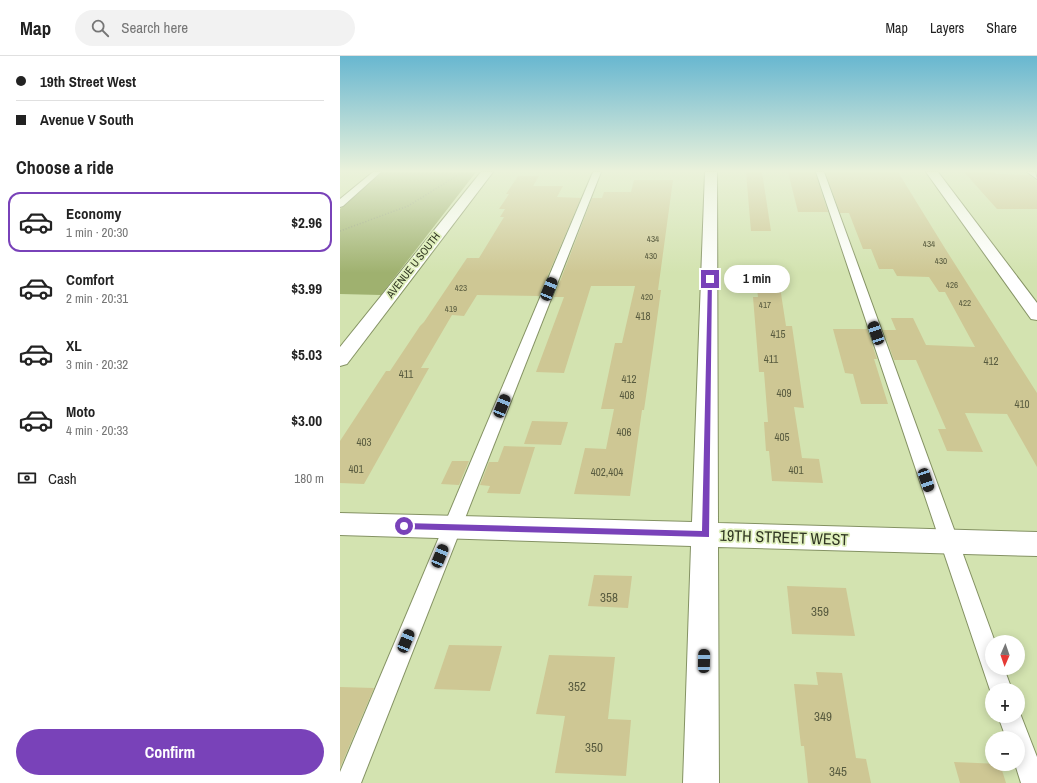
<!DOCTYPE html>
<meta charset="utf-8">
<style>
body{margin:0;font-family:"Archivo Narrow",sans-serif;background:#f2f2f2;color:#222;height:100vh;display:flex;flex-direction:column;font-size:15px;white-space:nowrap}
*{box-sizing:border-box;margin:0}
p{font-size:13px;color:#767676}
.icon{flex:none;width:22px;height:22px;fill:none;stroke:currentColor;stroke-width:2;stroke-linecap:round;stroke-linejoin:round}
.map{position:relative;flex:1;overflow:hidden}
.sheet{display:flex;flex-direction:column;background:#fff;width:340px}
.sheet>*{flex:none}
.banner{display:grid;align-content:center;height:88px;padding:0 16px;background:#fff}
.needle{width:26px;rotate:182deg}
.tools{position:absolute;left:645px;top:579px;display:grid;gap:8px}
.tools a{display:grid;place-items:center;width:40px;height:40px;border-radius:50%;background:#fff;box-shadow:0 2px 10px #0003;font-size:20px}
.end{position:absolute;width:18px;height:18px;margin:-9px;border:5px solid #7942b9;background:#fff;box-shadow:0 0 0 2px #fff}
.from{border-radius:50%}
.bubble{position:absolute;height:28px;border-radius:14px;background:#fff;box-shadow:0 2px 10px #0003;font-size:13px;font-weight:800;line-height:28px;text-align:center}
.car{position:absolute;width:12px;height:24px;margin:-12px -6px;border-radius:5px;box-shadow:0 0 3px 1px #0007;background:linear-gradient(#222 24%,#8ab4d8 0 40%,#222 0 76%,#8ab4d8 0 86%,#222 0)}
.banner b{display:flex;align-items:center;gap:14px;height:38px;font-size:15px}
.banner b+b{border-top:1px solid #e0e0e0}
.banner i{width:10px;height:10px;background:#222}
ul{padding:0;list-style:none}
li{display:flex;align-items:center;gap:12px;height:60px;margin:0 8px 6px;padding:0 8px;border:2px solid transparent;border-radius:12px}
li div{flex:1}
li b{display:block;font-size:15px}
li em{font-style:normal;font-weight:800}
li.on{border-color:#7942b9}
li>.icon{width:36px;height:36px;stroke-width:1.5}
h2{padding:0 16px;font-size:18px;line-height:48px}
.pay{display:flex;align-items:center;gap:10px;height:44px;padding:0 16px;font-size:15px}
.pay p{margin-inline-start:auto}
.action{display:flex;gap:8px;margin-top:auto;padding:8px 16px}
.action a{flex:1;height:46px;border-radius:24px;background:#7942b9;color:#fff;font-size:16px;font-weight:800;line-height:46px;text-align:center}
header{display:flex;align-items:center;gap:24px;box-sizing:border-box;height:56px;padding:0 20px;background:#fff;border-bottom:1px solid #e0e0e0}
header strong{font-size:19px}
nav{display:flex;gap:22px;margin-inline-start:auto;font-size:14px}
.search{width:280px;height:36px;background:#f2f2f2;display:flex;align-items:center;gap:10px;box-sizing:border-box;padding:0 14px;border-radius:22px;color:#767676;font-size:15px}
main{display:flex;flex:1;min-height:0}
.map>svg:first-child{display:block}
</style>
<header>
<strong>Map</strong>
<div class="search"><svg class="icon" aria-label="search" viewBox="0 0 24 24"><circle cx="10" cy="10" r="6"/><path d="M15 15l6 6"/></svg>Search here</div>
<nav><a>Map</a><a>Layers</a><a>Share</a></nav>
</header>
<main>
<section class="sheet">
<div class="banner">
<b><i class="from"></i>19th Street West</b>
<b><i></i>Avenue V South</b>
</div>
<h2>Choose a ride</h2>
<ul>
<li class="on"><svg class="icon" aria-label="car" viewBox="0 0 24 24"><path d="M5 17H2v-5l4-1 3-4h7l3 4 3 1v5h-3M9 17h6M6 11h13"/><circle cx="7" cy="17" r="2"/><circle cx="17" cy="17" r="2"/></svg><div><b>Economy</b><p>1 min · 20:30</p></div><em>$2.96</em></li>
<li><svg class="icon" aria-label="car" viewBox="0 0 24 24"><path d="M5 17H2v-5l4-1 3-4h7l3 4 3 1v5h-3M9 17h6M6 11h13"/><circle cx="7" cy="17" r="2"/><circle cx="17" cy="17" r="2"/></svg><div><b>Comfort</b><p>2 min · 20:31</p></div><em>$3.99</em></li>
<li><svg class="icon" aria-label="car" viewBox="0 0 24 24"><path d="M5 17H2v-5l4-1 3-4h7l3 4 3 1v5h-3M9 17h6M6 11h13"/><circle cx="7" cy="17" r="2"/><circle cx="17" cy="17" r="2"/></svg><div><b>XL</b><p>3 min · 20:32</p></div><em>$5.03</em></li>
<li><svg class="icon" aria-label="car" viewBox="0 0 24 24"><path d="M5 17H2v-5l4-1 3-4h7l3 4 3 1v5h-3M9 17h6M6 11h13"/><circle cx="7" cy="17" r="2"/><circle cx="17" cy="17" r="2"/></svg><div><b>Moto</b><p>4 min · 20:33</p></div><em>$3.00</em></li>
</ul>
<div class="pay"><svg class="icon" aria-label="cash" viewBox="0 0 24 24"><path d="M3 7h18v10H3z"/><circle cx="12" cy="12" r="2"/></svg>Cash<p>180 m</p></div>
<div class="action"><a>Confirm</a></div>
</section>
<div class="map">
<svg width="697" height="727" viewBox="0 0 697 727">
<rect width="100%" height="100%" fill="#d3e3b0"/>
<!-- green -->
<polygon fill="#9fb16f" points="42,116 136,116 41,239 0,238 0,153"/>
<!-- building -->
<g fill="#cec794">
<polygon points="406,116 422,116 431,175 411,175"/>
<polygon points="448,116 475,116 488,156 458,156"/>
<polygon points="485,116 558,116 606,194 697,337 697,411 667,358 625,357 643,396 607,395 598,373 606,373 576,304 554,304 543,274 556,274 551,262 573,262 586,289 635,291 605,236 599,236 589,221 557,220 553,213 539,213 531,193 523,193 509,157 500,157"/>
<polygon points="624,116 654,116 657,118 689,119 697,125 697,153 657,153"/>
<polygon points="178,120 199,120 193,130 223,130 217,141 241,142 199,240 137,239 124,260 112,259 81,312 89,312 24,428 0,427 0,385 46,315 50,315 80,270 84,266 127,202 139,202 164,161 160,161 165,153 159,153 169,138 166,138"/>
<polygon points="294,124 333,124 318,234 321,234 313,292 304,354 302,354 290,440 234,438 245,392 266,393 274,353 261,353 275,287 282,287 295,230 251,230 224,317 196,316 224,241 214,241 252,142 262,142 264,136 291,136"/>
<polygon points="415,217 438,218 446,270 452,270 464,352 454,351 462,402 479,403 483,427 432,425 429,395 426,395 424,366 428,366 424,316 419,316 417,290 413,241 418,241"/>
<polygon points="493,273 527,273 537,303 534,303 548,348 521,348 513,318 505,317"/>
<polygon points="192,365 228,366 221,389 184,388"/>
<polygon points="164,390 195,391 180,438 147,437 150,430 140,429 149,406 158,406"/>
<polygon points="112,405 129,405 119,429 101,428"/>
<polygon points="254,519 292,520 288,552 248,550"/>
<polygon points="447,530 506,532 515,580 452,578"/>
<polygon points="109,589 162,590 150,635 94,633"/>
<polygon points="209,599 275,601 268,663 291,664 286,720 215,717 225,660 196,658"/>
<polygon points="476,616 502,617 516,702 526,703 531,727 468,727 464,690 461,690 454,628 478,629"/>
<polygon points="0,631 34,632 0,712"/>
<polygon points="614,706 660,708 666,727 620,727"/>
</g>
<g fill="none" stroke-linecap="round" stroke-linejoin="round">
<defs>
<g id="lane">
<polygon points="33,116 41,116 3,150 0,151 0,143"/>
<polygon points="253,116 261,116 21,727 0,727 0,716"/>
<polygon points="476,116 484,116 655,586 652,586 652,612 664,612 672,634 652,634 652,639 650,634"/>
<polygon points="687,116 695,116 697,123"/>
<polygon points="678,652 697,701 697,727 681,727 675,708 678,708 678,682 666,682 658,660 678,660"/>
</g>
<g id="street">
<polygon points="141,116 153,116 7,308 0,310 0,291"/>
<polygon points="365,116 377,116 378,467 697,476 697,500 378,491 379,727 343,727 351,490 0,479 0,457 352,466"/>
</g>
<polygon id="secondary" points="586,116 598,116 697,247 697,264 691,263"/>
</defs>
<!-- lane casing -->
<use href="#lane" stroke="#849263" stroke-width="2"/>
<!-- street casing -->
<use href="#street" stroke="#849263" stroke-width="2"/>
<!-- secondary casing -->
<use href="#secondary" stroke="#849263" stroke-width="2"/>
<!-- path -->
<polyline stroke="#8c9872" stroke-width="1.5" stroke-dasharray="1 2" stroke-linecap="butt" points="0,175 68,150 123,116"/>
<!-- lane -->
<use href="#lane" fill="#fff" fill-rule="evenodd"/>
<!-- street -->
<use href="#street" fill="#fff" fill-rule="evenodd"/>
<!-- secondary -->
<use href="#secondary" fill="#fff" fill-rule="evenodd"/>
</g>
<!-- sky -->
<linearGradient id="sky" x2="0" y2="1"><stop stop-color="#68b7d0"/><stop offset="0.53" stop-color="#ebf2db"/><stop offset="1" stop-color="#ebf2db" stop-opacity="0"/></linearGradient>
<rect width="697" height="217" fill="url(#sky)"/>
<!-- route -->
<polygon fill="#7942b9" points="368,222 372,223 369,481 61,473 60,470 64,467 362,475"/>
<g text-anchor="middle" stroke-width="3.5" stroke-linejoin="round" paint-order="stroke">
<!-- far-number labels -->
<g font-size="9" fill="#585b3f">
<text x="313" y="186">434</text>
<text x="589" y="191">434</text>
<text x="311" y="203">430</text>
<text x="601" y="208">430</text>
<text x="612" y="232">426</text>
<text x="121" y="235">423</text>
<text x="307" y="244">420</text>
<text x="625" y="250">422</text>
<text x="425" y="252">417</text>
<text x="111" y="256">419</text>
</g>
<!-- far-street labels -->
<g font-size="11" fill="#313723" stroke="#e0f0bd">
<text transform="translate(73 209) rotate(-52)" y="4">AVENUE U SOUTH</text>
</g>
<!-- number labels -->
<g font-size="11" fill="#585b3f">
<text x="303" y="264">418</text>
<text x="438" y="282">415</text>
<text x="431" y="307">411</text>
<text x="651" y="309">412</text>
<text x="66" y="322">411</text>
<text x="289" y="327">412</text>
<text x="444" y="341">409</text>
<text x="287" y="343">408</text>
<text x="682" y="352">410</text>
<text x="284" y="380">406</text>
<text x="442" y="385">405</text>
<text x="24" y="390">403</text>
<text x="16" y="417">401</text>
<text x="456" y="418">401</text>
<text x="267" y="420">402,404</text>
</g>
<!-- near-number labels -->
<g font-size="13" fill="#585b3f">
<text x="269" y="546">358</text>
<text x="480" y="560">359</text>
<text x="237" y="635">352</text>
<text x="483" y="665">349</text>
<text x="254" y="696">350</text>
<text x="498" y="720">345</text>
</g>
<!-- near-street labels -->
<g font-size="16" fill="#313723" stroke="#e0f0bd">
<text transform="translate(444 481) rotate(2)" y="6">19TH STREET WEST</text>
</g>
</g>
</svg>
<div class="tools">
<a><svg class="needle" viewBox="-14 -14 28 28"><path d="M0-13l5 13h-10z" fill="#e53935"/><path d="M0 13l5-13h-10z" fill="#767676"/></svg></a>
<a>+</a>
<a>−</a>
</div>
<i class="end from" style="left:64px;top:470px"></i>
<i class="end" style="left:370px;top:223px"></i>
<div class="bubble" style="left:384px;top:209px;width:66px">1 min</div>
<i class="car" style="left:209px;top:233px;rotate:22deg"></i>
<i class="car" style="left:536px;top:277px;rotate:341deg"></i>
<i class="car" style="left:162px;top:350px;rotate:22deg"></i>
<i class="car" style="left:586px;top:424px;rotate:161deg"></i>
<i class="car" style="left:100px;top:500px;rotate:22deg"></i>
<i class="car" style="left:66px;top:585px;rotate:22deg"></i>
<i class="car" style="left:364px;top:605px;rotate:1deg"></i>
</div>
</main>
